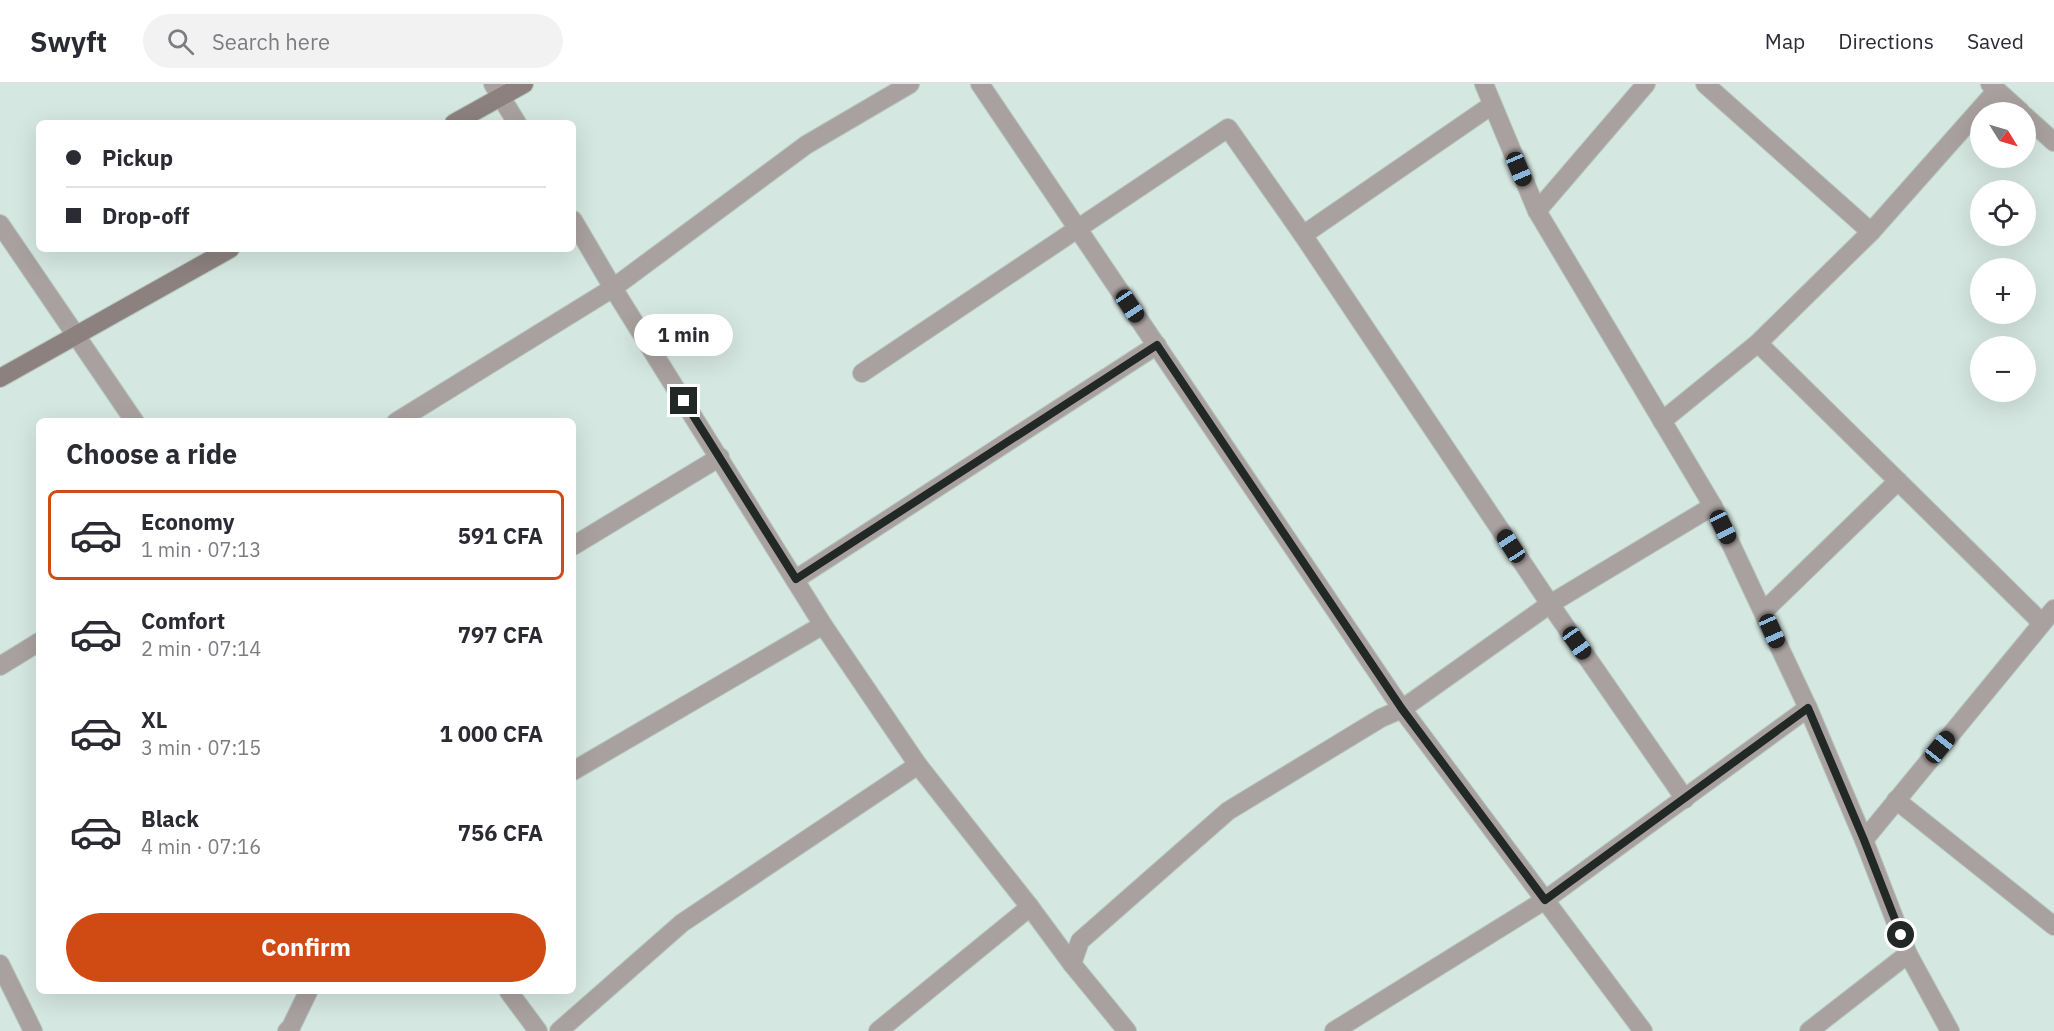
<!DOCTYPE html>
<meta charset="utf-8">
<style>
body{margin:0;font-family:"IBM Plex Sans",sans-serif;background:#f2f2f3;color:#2b2b33;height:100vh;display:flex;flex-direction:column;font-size:22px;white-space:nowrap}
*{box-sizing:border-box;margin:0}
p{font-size:20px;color:#7c7c81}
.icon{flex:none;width:33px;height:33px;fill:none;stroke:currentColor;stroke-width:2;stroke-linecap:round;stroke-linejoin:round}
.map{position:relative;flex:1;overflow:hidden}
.panel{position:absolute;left:36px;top:334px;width:540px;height:576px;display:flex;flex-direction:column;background:#fff;border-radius:9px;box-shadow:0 6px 24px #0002}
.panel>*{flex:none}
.banner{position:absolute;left:36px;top:36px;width:540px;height:132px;border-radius:9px;box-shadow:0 6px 24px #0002;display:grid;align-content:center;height:132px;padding:0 30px;background:#fff}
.needle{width:39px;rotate:127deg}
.controls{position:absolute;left:1970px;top:18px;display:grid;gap:12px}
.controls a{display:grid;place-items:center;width:66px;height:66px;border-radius:50%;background:#fff;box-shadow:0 6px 24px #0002;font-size:30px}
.end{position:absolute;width:27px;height:27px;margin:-14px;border:8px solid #212825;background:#fff;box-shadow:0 0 0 3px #fff}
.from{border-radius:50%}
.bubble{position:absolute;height:42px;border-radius:21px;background:#fff;box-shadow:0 6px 24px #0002;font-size:20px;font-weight:700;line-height:42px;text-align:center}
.car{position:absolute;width:18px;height:36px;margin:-18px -9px;border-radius:8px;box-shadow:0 0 4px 2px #0007;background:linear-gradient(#222 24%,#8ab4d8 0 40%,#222 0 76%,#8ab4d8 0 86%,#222 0)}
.banner b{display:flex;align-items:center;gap:21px;height:57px;font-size:22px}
.banner b+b{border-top:2px solid #e1e1e2}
.banner i{width:15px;height:15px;background:#2b2b33}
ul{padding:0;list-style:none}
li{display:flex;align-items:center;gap:18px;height:90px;margin:0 12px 9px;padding:0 18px;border:3px solid transparent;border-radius:9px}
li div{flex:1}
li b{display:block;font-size:22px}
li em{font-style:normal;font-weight:700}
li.active{border-color:#d04a13}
li>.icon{width:54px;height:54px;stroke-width:1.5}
h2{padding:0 30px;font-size:27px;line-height:72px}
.button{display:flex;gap:12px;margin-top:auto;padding:12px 30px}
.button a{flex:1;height:69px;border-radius:36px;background:#d04a13;color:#fff;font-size:24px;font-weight:700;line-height:69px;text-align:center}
header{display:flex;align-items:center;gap:36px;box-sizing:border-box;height:84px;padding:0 30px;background:#fff;border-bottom:2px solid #e1e1e2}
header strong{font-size:28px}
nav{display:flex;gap:33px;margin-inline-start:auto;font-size:21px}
.search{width:420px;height:54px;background:#f2f2f3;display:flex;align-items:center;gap:15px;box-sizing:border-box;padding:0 21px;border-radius:33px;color:#7c7c81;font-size:22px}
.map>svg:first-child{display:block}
</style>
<header>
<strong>Swyft</strong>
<div class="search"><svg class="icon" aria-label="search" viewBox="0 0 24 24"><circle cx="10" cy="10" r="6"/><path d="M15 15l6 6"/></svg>Search here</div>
<nav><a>Map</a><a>Directions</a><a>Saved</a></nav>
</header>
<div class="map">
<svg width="2054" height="947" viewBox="0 0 2054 947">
<rect width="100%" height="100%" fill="#d5e7e1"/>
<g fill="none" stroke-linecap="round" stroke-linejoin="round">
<defs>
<g id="street">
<polyline points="493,0 517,39"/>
<polyline points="980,0 1402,625 1643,947"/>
<polyline points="1484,0 1537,127 1713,422 1808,624 1864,756 1908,870 1950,947"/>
<polyline points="1705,0 1871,148"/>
<polyline points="1990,0 2021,28"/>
<polyline points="2025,32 2054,58"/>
<polyline points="1537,127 1646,0"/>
<polyline points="573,136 613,204 823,541 918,681 1030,823 1072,880 1127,947"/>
<polyline points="0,140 135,338"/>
<polyline points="1303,151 1550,520 1685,715"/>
<polyline points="1758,259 2042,539"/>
<polyline points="862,289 1228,44 1303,151 1492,21"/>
<polyline points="1662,337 1758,259 1871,148 1997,6"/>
<polyline points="396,338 613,204 806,61 910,0"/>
<polyline points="573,462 720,373"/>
<polyline points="796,495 1157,261"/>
<polyline points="1764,527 1898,397"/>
<polyline points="0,582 39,558"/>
<polyline points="573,687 823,541"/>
<polyline points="1896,716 2054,842"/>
<polyline points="1864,756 2054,525"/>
<polyline points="0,880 33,947"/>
<polyline points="1072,880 1080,857 1228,727 1381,634 1402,625 1550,520 1713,422"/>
<polyline points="509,908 538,947"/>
<polyline points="287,947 291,943 308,908"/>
<polyline points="559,947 682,839 918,681"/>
<polyline points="878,947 1030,823"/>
<polyline points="1334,947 1545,816 1808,624"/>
<polyline points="1809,947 1908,870"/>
</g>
<g id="secondary">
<polyline points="454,39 524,0"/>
<polyline points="0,294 230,165"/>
</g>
</defs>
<!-- street casing -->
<use href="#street" stroke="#b5c5bf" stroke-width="20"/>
<!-- secondary casing -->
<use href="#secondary" stroke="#b5c5bf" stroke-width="20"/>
<!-- street -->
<use href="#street" stroke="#a9a19f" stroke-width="18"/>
<!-- secondary -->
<use href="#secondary" stroke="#8c817e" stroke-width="18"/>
</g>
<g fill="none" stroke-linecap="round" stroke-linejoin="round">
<!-- route -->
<polyline stroke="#212825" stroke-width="8" points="684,317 796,495 1157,261 1402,625 1545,816 1808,624 1864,756 1901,851"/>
</g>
</svg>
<div class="controls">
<a><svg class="needle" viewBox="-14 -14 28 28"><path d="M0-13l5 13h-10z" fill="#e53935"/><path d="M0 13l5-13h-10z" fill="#7c7c81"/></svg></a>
<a><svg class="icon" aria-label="locate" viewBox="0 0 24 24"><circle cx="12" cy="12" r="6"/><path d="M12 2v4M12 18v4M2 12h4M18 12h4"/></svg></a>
<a>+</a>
<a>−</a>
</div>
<i class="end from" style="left:1901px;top:851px"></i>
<i class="end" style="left:684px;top:317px"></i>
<div class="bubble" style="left:634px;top:230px;width:99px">1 min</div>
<i class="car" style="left:1519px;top:85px;rotate:157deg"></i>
<i class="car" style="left:1130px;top:222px;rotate:146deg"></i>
<i class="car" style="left:1723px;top:443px;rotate:154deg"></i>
<i class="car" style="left:1511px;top:462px;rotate:327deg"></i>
<i class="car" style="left:1772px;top:547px;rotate:156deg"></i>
<i class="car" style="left:1577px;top:559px;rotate:145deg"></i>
<i class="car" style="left:1940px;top:663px;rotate:39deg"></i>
<div class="banner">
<b><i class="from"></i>Pickup</b>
<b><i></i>Drop-off</b>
</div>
<section class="panel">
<h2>Choose a ride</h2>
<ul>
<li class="active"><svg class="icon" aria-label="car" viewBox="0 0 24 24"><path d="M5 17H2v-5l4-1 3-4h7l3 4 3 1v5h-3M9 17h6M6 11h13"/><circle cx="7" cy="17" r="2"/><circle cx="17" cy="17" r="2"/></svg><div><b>Economy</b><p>1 min · 07:13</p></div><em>591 CFA</em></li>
<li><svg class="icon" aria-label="car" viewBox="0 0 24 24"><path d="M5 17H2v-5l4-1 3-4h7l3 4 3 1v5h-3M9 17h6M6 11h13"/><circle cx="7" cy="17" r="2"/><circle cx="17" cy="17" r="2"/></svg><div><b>Comfort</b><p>2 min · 07:14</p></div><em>797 CFA</em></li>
<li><svg class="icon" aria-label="car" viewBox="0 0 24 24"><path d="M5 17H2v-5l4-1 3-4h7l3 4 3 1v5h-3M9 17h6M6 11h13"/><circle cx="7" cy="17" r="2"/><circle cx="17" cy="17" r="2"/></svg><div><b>XL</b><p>3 min · 07:15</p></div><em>1 000 CFA</em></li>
<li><svg class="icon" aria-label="car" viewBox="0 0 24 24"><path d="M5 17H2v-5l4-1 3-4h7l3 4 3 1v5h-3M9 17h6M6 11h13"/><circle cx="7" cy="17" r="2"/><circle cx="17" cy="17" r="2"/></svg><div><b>Black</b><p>4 min · 07:16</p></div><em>756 CFA</em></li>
</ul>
<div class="button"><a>Confirm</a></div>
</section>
</div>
